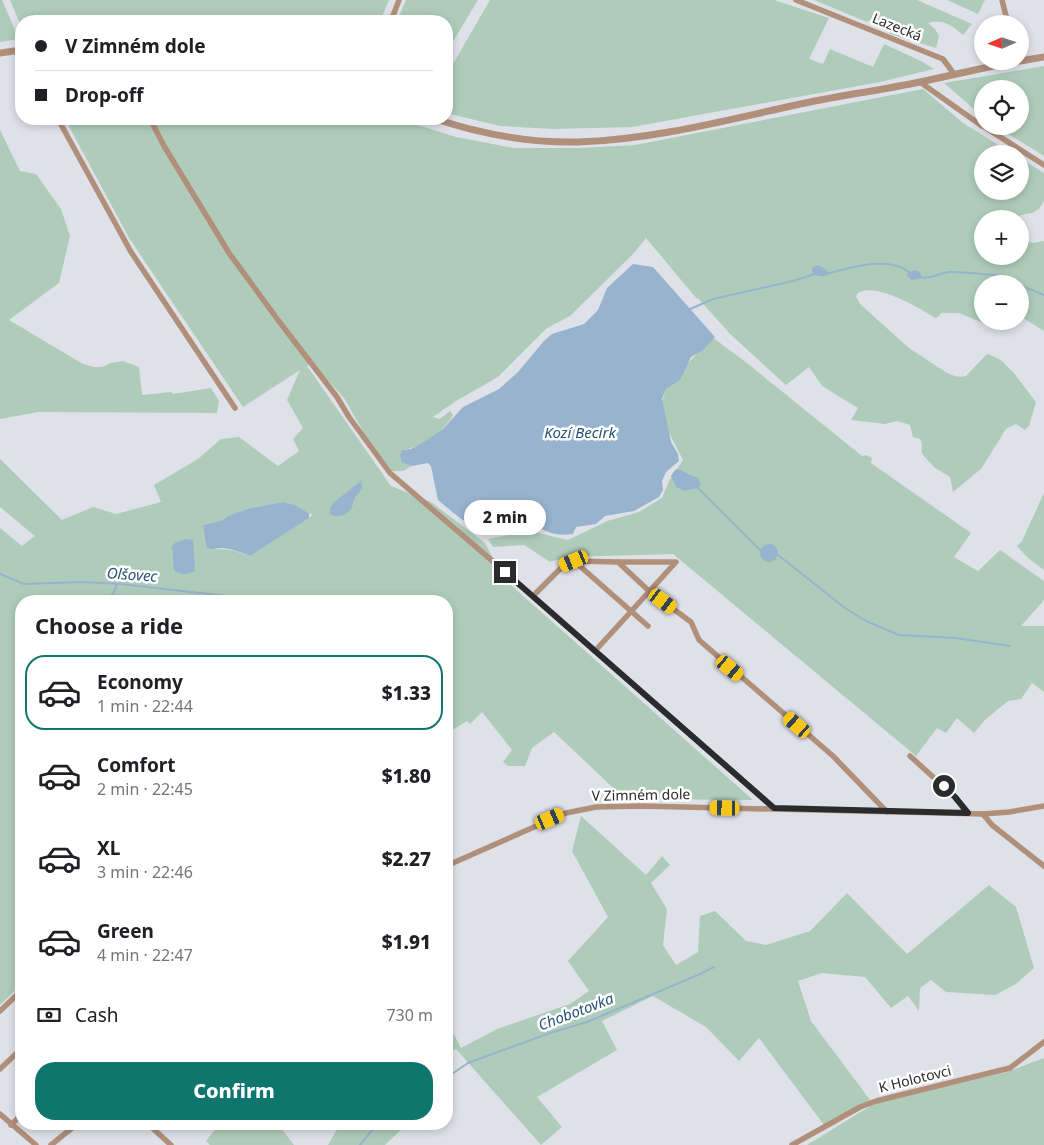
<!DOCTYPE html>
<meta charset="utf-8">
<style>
body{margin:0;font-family:"Noto Sans",sans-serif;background:#f6f6f6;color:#202124;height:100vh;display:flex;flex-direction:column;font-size:19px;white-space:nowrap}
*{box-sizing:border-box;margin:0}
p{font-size:16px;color:#757577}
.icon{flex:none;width:28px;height:28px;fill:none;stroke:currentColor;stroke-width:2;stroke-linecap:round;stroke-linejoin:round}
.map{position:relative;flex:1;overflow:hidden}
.side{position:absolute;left:15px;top:595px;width:438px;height:535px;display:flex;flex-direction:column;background:#fff;border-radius:20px;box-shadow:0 2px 8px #0003}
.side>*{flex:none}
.top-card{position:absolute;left:15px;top:15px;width:438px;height:110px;border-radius:20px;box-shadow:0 2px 8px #0003;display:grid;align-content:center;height:110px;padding:0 20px;background:#fff}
.needle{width:32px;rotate:267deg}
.controls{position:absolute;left:974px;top:15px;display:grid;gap:10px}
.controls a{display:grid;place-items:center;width:55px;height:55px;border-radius:50%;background:#fff;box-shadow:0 2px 8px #0003;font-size:25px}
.end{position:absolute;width:22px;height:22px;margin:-11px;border:6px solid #2a2b2d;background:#fff;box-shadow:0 0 0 2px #fff}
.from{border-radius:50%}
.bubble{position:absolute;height:35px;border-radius:18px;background:#fff;box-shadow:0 2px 8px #0003;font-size:16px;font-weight:800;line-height:35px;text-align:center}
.car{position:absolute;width:15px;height:30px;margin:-15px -8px;border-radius:6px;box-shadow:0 0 4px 1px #0007;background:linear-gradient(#f5c518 24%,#345 0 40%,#f5c518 0 76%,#345 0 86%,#f5c518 0)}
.top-card b{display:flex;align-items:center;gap:18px;height:48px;font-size:19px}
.top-card b+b{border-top:1px solid #e0e0e0}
.top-card i{width:12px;height:12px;background:#202124}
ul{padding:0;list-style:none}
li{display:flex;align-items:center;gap:15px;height:75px;margin:0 10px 8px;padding:0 10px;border:2px solid transparent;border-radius:20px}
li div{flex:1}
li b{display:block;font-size:19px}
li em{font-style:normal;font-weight:800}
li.on{border-color:#0f766e}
li>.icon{width:45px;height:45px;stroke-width:1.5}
h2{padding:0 20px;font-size:22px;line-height:60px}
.pay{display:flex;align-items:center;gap:12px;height:55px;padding:0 20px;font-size:19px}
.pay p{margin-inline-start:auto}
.action{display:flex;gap:10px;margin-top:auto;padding:10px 20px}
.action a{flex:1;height:58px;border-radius:20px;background:#0f766e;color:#fff;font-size:20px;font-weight:800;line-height:58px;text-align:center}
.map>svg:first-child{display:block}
</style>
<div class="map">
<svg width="1044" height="1145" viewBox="0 0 1044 1145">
<rect width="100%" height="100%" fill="#dfe1e8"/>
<!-- green -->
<g fill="#afccba" fill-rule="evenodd">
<polygon points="0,0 2,0 19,39 0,42"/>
<polygon points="10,0 389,0 380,21 21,21 21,26"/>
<polygon points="406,0 478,0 446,53 446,21 397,21"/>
<polygon points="490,0 774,0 829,18 809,59 823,64 830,49 873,67 884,44 921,61 934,69 880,82 632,127 554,129 500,126 446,113 446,76"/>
<path d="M 814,0 L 917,0 L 972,24 L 963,35 C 951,25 944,19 928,23 L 935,29 L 939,36 L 936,48 L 890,34 L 888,29 L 887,30 L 881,27 L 880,23 L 872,19 L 867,22 Z"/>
<polygon points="947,0 985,0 978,14"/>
<polygon points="1044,66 1044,156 995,126 1020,126 1020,89 982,89 982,116 944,83"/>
<path d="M 923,89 L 963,123 L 1013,154 L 982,154 L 982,191 L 1020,191 L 1020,158 L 1044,173 L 1044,201 L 1039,209 L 1032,213 L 1021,215 L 1016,219 L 982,219 L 982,256 L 1020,256 L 1020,239 L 1033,243 L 1044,241 L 1044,331 L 1020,316 L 1020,284 L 982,284 L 982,321 L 988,321 L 983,323 L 959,313 L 941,313 L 938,317 L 935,318 C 920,308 873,280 857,294 L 856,297 L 861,305 L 909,348 L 947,373 C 953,376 960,378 966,376 L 986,355 L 989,354 L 1002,361 L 1013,372 L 1036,402 L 1029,426 L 1025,430 L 1016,424 L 1006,429 L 981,469 L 953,492 L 950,477 L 934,467 C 931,462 924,458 922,453 C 921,448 923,444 920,439 L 913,437 L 910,425 L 897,421 L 885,424 L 851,420 L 858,408 L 822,386 L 809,367 L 786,385 L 730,334 L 698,298 L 697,299 L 646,238 L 633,254 L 570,316 L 547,328 L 498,377 L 456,401 L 433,417 L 440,419 L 450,411 L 453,415 C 444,432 421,448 402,450 L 402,463 L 412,466 L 403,471 L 390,471 L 369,442 L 344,398 L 312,363 L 307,366 L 391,486 L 431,502 L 485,543 L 504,579 L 753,800 L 625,799 L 554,732 L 532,748 L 525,766 L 508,766 L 503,762 L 512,750 L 482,712 L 470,724 L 467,721 L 446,734 L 446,601 L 21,601 L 21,985 L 0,1005 L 0,528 L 22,546 L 35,536 L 0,507 L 0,459 L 62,520 L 93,507 L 116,514 L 161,502 L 154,485 L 198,459 L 221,439 L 239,437 L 278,466 L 299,451 L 293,439 L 303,428 L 287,400 L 300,370 L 243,407 L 129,238 L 65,119 L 399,119 L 456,137 L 514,148 L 579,148 L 635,145 ZM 283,502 L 297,507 L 313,515 L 250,556 C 243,554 237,551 230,550 C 222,548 212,551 206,547 L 203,525 L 223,520 L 228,516 L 250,508 Z"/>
<polygon points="0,130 20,171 36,174 61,209 70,236 59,283 9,320 83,364 94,367 102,367 111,363 123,361 139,367 142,395 171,392 173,394 211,388 219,401 217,413 38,412 0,419"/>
<polygon points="712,337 747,363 862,456 866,455 872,458 871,463 971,533 954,557 978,571 1000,550 1044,581 1044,600 1021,626 1044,626 1044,692 1032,683 1021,699 1008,701 985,720 974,733 957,718 946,733 937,728 916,756 673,554 566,557 550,562 524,545 493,547 488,539 530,531 568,540 607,521 639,512 662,498 669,481 683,460 665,425 662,402 667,386"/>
<polygon points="1044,493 1044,570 1028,558 1017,546 1022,541"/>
<polygon points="581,816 646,875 662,856 670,865 651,883 667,909 663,945 676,965 698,952 700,916 715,911 746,941 766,945 810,931 847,893 907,954 989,885 1016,907 1034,968 1016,984 995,995 946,992 931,980 920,988 919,1011 908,996 891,1008 865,977 822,973 798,981 811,1021 870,1100 824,1125 759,1038 739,1061 706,1027 653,996 602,1021 617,1050 537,1097 562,1127 541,1145 456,1049 446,1053 446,1023 448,1023 461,1048 497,1029 570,1004 589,991 568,961 608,917 572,851"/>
<polygon points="1044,1058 1044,1145 807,1145 875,1103 1007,1072"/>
<polygon points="219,1124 278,1124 294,1145 210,1145 206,1141"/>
<polygon points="340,1124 407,1124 385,1145 328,1145"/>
</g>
<!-- water -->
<g fill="#98b3cd">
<path d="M 633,264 L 653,267 L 715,337 L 703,350 L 691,357 L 680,380 L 666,389 L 662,399 L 671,442 L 678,454 L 679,461 L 666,472 L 662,481 L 663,490 L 659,497 L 634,511 L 605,516 L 596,524 L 576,527 L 573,534 C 551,537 550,530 532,527 C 516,524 502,531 486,531 C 473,531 449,509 438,500 L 431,466 L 428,463 L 412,466 L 402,463 L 400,455 L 402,450 L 411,449 L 424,442 L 443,429 L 463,407 L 499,389 L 518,372 L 544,341 L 552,334 L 584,324 L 598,310 L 607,288 Z"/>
<path d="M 818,265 L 824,268 L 830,273 C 824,278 819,276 812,274 L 812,268 Z"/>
<polygon points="915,270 920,272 922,278 912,280 907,276 907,273"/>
<polygon points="679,469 688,474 698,478 701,484 698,488 684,491 676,487 671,476 675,470"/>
<path d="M 361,481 L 362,488 C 360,492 356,495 354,499 C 353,501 353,504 352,507 C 348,515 337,519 330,514 L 330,508 L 333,503 Z"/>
<path d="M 283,502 L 294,505 L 307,512 L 309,513 L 309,518 L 250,556 C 241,552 232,549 222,548 C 215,548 211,551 206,547 L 203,525 L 223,520 L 228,516 L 250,508 Z"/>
<path d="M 185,539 L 193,540 L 195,571 C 186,575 182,576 174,570 L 172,546 L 175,543 Z"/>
<circle cx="769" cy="553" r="9"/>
</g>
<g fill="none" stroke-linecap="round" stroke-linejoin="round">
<!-- stream -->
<g stroke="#98b3cd" stroke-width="2">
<path d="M 830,273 C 852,267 889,256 909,272"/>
<path d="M 920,277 C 932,280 939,272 951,272 C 966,272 981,274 996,275"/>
<polyline points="1005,279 1016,284"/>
<polyline points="1020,285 1044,295"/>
<polyline points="688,310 713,299 793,281 815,274"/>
<polyline points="697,487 761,551"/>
<polyline points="778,555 845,608 866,621 899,635 956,638 1010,646"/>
<polyline points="0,574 24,584 83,582 120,584 263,600"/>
<polyline points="109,601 117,585"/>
<polyline points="446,1078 468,1063 550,1033 587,1022 698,975 714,967"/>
<polyline points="360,1145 377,1124"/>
</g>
<!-- minor -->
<g stroke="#b08f7b" stroke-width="5.5">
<polyline points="796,0 943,59 954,74"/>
<polyline points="1002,0 1008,24"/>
<polyline points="391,21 399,0"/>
<polyline points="920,82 982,126"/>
<polyline points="58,119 131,252 235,408"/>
<polyline points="150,119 164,146 229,253 278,320 337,397 349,417 390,473 533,596 774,808"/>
<polyline points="983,126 1044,165"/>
<polyline points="574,561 648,626"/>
<polyline points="533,596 564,565 574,561 618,562 649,591 691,622 699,640 833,756 887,812"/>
<polyline points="595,651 676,562 618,562"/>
<polyline points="910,756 955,797 968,813"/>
<polyline points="983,814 992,825 1044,866"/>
<polyline points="446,866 566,813 596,807 641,806 983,814 1009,812 1044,806"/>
<polyline points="0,1011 21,991"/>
<polyline points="0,1069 21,1049"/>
<polyline points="0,1114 36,1145"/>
<polyline points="148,1124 171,1145"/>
<polyline points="11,1125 21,1115"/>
<polyline points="51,1145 77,1124"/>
<polyline points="792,1145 860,1107 876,1101 1010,1068 1044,1042"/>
</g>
<!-- tertiary -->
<g stroke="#b08f7b" stroke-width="7">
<polyline points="0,53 21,50"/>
<polyline points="1020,61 1044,57"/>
<path d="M 436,119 C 481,134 530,143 578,142 C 654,140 730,119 805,103 C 843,95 882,90 920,82 C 952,75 984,68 1016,61"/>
</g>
</g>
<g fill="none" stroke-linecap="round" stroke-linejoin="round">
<!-- route -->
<polyline stroke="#2a2b2d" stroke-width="6" points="505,572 774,808 968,813 955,797 944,786"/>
</g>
<g text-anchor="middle" stroke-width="5" stroke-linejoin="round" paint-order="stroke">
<!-- street labels -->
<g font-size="14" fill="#2a2b2d" stroke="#fff">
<text transform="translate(897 27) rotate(22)" y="5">Lazecká</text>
<text transform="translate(641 795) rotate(-1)" y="5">V Zimném dole</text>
<text transform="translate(915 1079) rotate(-14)" y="5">K Holotovci</text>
</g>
<!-- water labels -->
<g font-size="15" font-style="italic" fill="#275176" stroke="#fff">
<text x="580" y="438">Kozí Becirk</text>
<text transform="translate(132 575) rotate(4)" y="5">Olšovec</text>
<text transform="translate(576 1012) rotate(-21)" y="5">Chobotovka</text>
</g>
</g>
</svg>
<div class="controls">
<a><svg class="needle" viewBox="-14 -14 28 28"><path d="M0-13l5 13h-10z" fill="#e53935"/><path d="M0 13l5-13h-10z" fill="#757577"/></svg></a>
<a><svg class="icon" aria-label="locate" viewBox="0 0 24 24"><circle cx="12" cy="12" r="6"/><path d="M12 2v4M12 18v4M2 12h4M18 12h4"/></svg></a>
<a><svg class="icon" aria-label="layers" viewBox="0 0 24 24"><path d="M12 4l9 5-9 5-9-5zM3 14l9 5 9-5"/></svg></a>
<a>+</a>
<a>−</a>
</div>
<i class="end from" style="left:944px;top:786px"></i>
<i class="end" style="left:505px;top:572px"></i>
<div class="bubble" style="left:464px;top:500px;width:82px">2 min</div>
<i class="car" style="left:574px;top:561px;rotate:248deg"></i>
<i class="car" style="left:663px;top:601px;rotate:127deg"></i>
<i class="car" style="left:730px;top:668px;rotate:130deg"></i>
<i class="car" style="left:797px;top:725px;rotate:311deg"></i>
<i class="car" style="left:725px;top:808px;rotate:271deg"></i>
<i class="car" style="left:550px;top:819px;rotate:67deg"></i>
<div class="top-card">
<b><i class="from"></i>V Zimném dole</b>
<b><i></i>Drop-off</b>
</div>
<section class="side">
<h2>Choose a ride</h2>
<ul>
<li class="on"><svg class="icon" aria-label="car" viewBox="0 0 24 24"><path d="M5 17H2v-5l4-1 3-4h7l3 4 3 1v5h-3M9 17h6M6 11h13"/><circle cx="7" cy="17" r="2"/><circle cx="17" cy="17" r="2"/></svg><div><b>Economy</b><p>1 min · 22:44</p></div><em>$1.33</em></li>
<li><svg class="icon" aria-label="car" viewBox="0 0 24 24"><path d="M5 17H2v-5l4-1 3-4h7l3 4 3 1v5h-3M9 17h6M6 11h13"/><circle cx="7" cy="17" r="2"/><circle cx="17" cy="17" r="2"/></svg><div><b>Comfort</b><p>2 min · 22:45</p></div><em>$1.80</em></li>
<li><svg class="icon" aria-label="car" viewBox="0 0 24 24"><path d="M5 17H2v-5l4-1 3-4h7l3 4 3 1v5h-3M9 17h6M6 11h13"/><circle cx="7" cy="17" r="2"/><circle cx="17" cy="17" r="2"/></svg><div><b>XL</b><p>3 min · 22:46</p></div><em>$2.27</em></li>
<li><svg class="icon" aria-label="car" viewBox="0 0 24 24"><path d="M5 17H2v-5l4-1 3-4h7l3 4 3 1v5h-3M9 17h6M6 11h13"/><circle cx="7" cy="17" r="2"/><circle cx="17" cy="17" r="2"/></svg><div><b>Green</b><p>4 min · 22:47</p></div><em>$1.91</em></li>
</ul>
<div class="pay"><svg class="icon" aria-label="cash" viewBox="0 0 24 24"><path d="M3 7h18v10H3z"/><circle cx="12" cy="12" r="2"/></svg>Cash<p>730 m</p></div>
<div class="action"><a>Confirm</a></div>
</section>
</div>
